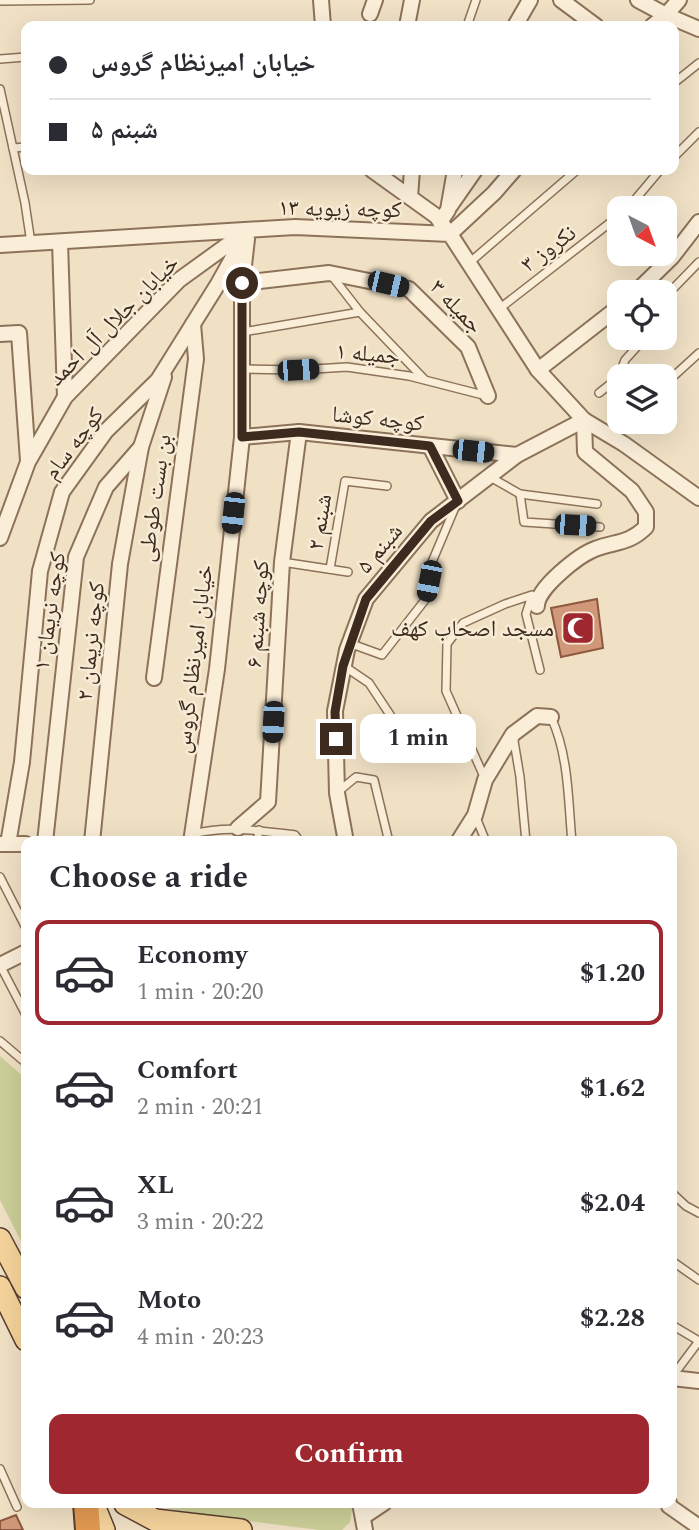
<!DOCTYPE html>
<meta charset="utf-8">
<style>
body{margin:0;font-family:Spectral,"Noto Naskh Arabic",serif;background:#f7f7f7;color:#2b2b33;height:100vh;display:flex;flex-direction:column;font-size:26px;white-space:nowrap}
*{box-sizing:border-box;margin:0}
p{font-size:23px;color:#7c7c81}
.icon{flex:none;width:38px;height:38px;fill:none;stroke:currentColor;stroke-width:2;stroke-linecap:round;stroke-linejoin:round}
.map{position:relative;flex:1;overflow:hidden}
.sheet{position:absolute;left:21px;top:836px;width:656px;height:672px;display:flex;flex-direction:column;background:#fff;border-radius:14px;box-shadow:0 7px 28px #0002}
.sheet>*{flex:none}
.guide{position:absolute;left:21px;top:21px;width:658px;height:154px;border-radius:14px;box-shadow:0 7px 28px #0002;display:grid;align-content:center;height:154px;padding:0 28px;background:#fff}
.needle{width:46px;rotate:139deg}
.controls{position:absolute;left:607px;top:196px;display:grid;gap:14px}
.controls a{display:grid;place-items:center;width:70px;height:70px;border-radius:14px;background:#fff;box-shadow:0 7px 28px #0002;font-size:35px}
.end{position:absolute;width:32px;height:32px;margin:-16px;border:9px solid #3c2b1e;background:#fff;box-shadow:0 0 0 4px #fff}
.from{border-radius:50%}
.bubble{position:absolute;height:49px;border-radius:14px;background:#fff;box-shadow:0 7px 28px #0002;font-size:23px;font-weight:700;line-height:49px;text-align:center}
.car{position:absolute;width:21px;height:42px;margin:-21px -10px;border-radius:9px;box-shadow:0 0 5px 2px #0007;background:linear-gradient(#222 24%,#8ab4d8 0 40%,#222 0 76%,#8ab4d8 0 86%,#222 0)}
.guide b{display:flex;align-items:center;gap:24px;height:66px;font-size:26px}
.guide b+b{border-top:2px solid #e1e1e2}
.guide i{width:18px;height:18px;background:#2b2b33}
ul{padding:0;list-style:none}
li{display:flex;align-items:center;gap:21px;height:105px;margin:0 14px 10px;padding:0 14px;border:4px solid transparent;border-radius:14px}
li div{flex:1}
li b{display:block;font-size:26px}
li em{font-style:normal;font-weight:700}
li.active{border-color:#9f272f}
li>.icon{width:63px;height:63px;stroke-width:1.5}
h2{padding:0 28px;font-size:32px;line-height:84px}
.action{display:flex;gap:14px;margin-top:auto;padding:14px 28px}
.action a{flex:1;height:80px;border-radius:14px;background:#9f272f;color:#fff;font-size:28px;font-weight:700;line-height:80px;text-align:center}
.map>svg:first-child{display:block}
</style>
<div class="map">
<svg width="699" height="1530" viewBox="0 0 699 1530">
<rect width="100%" height="100%" fill="#f0e1c5"/>
<!-- green -->
<g fill="#cccf98">
<polygon points="0,1056 26,1079 26,1251 0,1200"/>
<polygon points="144,1503 353,1503 350,1522 342,1530 319,1530 193,1514"/>
</g>
<!-- building -->
<g fill="#d09879" stroke="#8d583e" stroke-width="2">
<polygon points="597,599 603,648 561,657 551,608"/>
<polygon points="16,1515 23,1530 0,1530 0,1521"/>
</g>
<g fill="none" stroke-linecap="round" stroke-linejoin="round">
<defs>
<g id="lane">
<polyline points="0,1 90,0"/>
<polyline points="467,26 476,0"/>
<polyline points="0,59 26,57"/>
<polyline points="674,83 699,63"/>
<polyline points="0,89 25,203 31,243"/>
<polyline points="13,148 26,147"/>
<polyline points="674,157 699,132"/>
<polyline points="628,208 660,170"/>
<polyline points="469,263 577,170"/>
<polyline points="332,276 360,312 424,379"/>
<polyline points="665,297 699,262"/>
<polyline points="499,309 620,215"/>
<polyline points="243,332 360,312"/>
<polyline points="243,369 298,370 347,367 409,376 487,396"/>
<polyline points="665,384 699,353"/>
<polyline points="599,393 618,378 625,360 645,338"/>
<polyline points="490,477 520,494 597,504"/>
<polyline points="520,494 524,522 600,527"/>
<polyline points="282,562 348,572"/>
<polyline points="330,569 345,481 387,486"/>
<polyline points="349,643 382,655 425,600 432,562 456,505"/>
<polyline points="344,666 369,683 416,754"/>
<path d="M 551,717 C 569,756 568,800 572,842"/>
<polyline points="513,735 520,777 526,842"/>
<polyline points="485,779 446,691 447,644 463,623 505,604 532,595 526,614 540,670"/>
<polyline points="339,791 356,777 374,780 389,842"/>
<polyline points="475,815 486,842"/>
<path d="M 193,834 C 228,825 260,831 295,835 L 300,842"/>
<polyline points="257,842 259,830"/>
<polyline points="0,877 26,928"/>
<polyline points="0,965 26,1015"/>
<polyline points="0,1041 26,1063"/>
<polyline points="672,1193 686,1206 699,1213"/>
<polyline points="672,1261 699,1280"/>
<polyline points="672,1325 699,1341"/>
<polyline points="672,1377 699,1341"/>
<polyline points="0,1469 17,1507"/>
</g>
<g id="street">
<polyline points="321,0 323,26"/>
<polyline points="561,0 596,26"/>
<polyline points="638,0 666,15 699,29"/>
<polyline points="370,14 375,0"/>
<polyline points="407,26 412,0"/>
<polyline points="515,26 530,0"/>
<polyline points="652,26 666,15 679,0"/>
<polyline points="372,170 436,216 450,234 494,193 514,170"/>
<polyline points="410,197 412,170"/>
<polyline points="450,206 475,170"/>
<polyline points="440,222 448,210 455,170"/>
<polyline points="60,242 65,397"/>
<polyline points="0,245 295,227 450,234 538,370 584,420 624,444 699,498"/>
<polyline points="242,283 329,273 409,289 468,347 488,396"/>
<polyline points="636,292 672,257 699,222"/>
<polyline points="0,334 19,333 28,461"/>
<polyline points="538,370 620,306"/>
<polyline points="242,437 299,432 517,455 584,420"/>
<polyline points="430,446 458,501"/>
<polyline points="0,538 28,462 65,397 179,280 244,233"/>
<path d="M 537,606 C 537,588 579,555 595,549 C 616,541 629,544 646,527 L 646,512 L 632,491 L 585,452 L 584,420"/>
<polyline points="154,678 196,359 193,324"/>
<polyline points="238,828 268,802 282,562 299,432"/>
<polyline points="45,842 76,557 106,487 141,447 164,377"/>
<polyline points="92,842 120,564 141,447"/>
<polyline points="191,842 217,669 242,437 242,283 247,239"/>
<polyline points="346,842 337,793 335,711 347,650 366,599 431,521 517,455"/>
<polyline points="458,842 475,815 485,780 513,734 537,716 551,717"/>
<polyline points="0,844 26,844"/>
<polyline points="8,844 22,762 40,571 62,492 106,431 158,380 218,284 248,230"/>
<polyline points="0,965 26,952"/>
<polyline points="672,1378 699,1381"/>
<polyline points="360,1503 365,1530"/>
<polyline points="669,1503 669,1506 699,1527"/>
<polyline points="363,1517 384,1503"/>
</g>
<g id="primary">
<polyline points="0,1239 26,1288"/>
<polyline points="0,1287 26,1340"/>
<polyline points="93,1503 104,1530"/>
<polyline points="125,1504 155,1520 241,1530"/>
</g>
<polyline id="highway" points="86,1503 88,1530"/>
</defs>
<!-- lane casing -->
<use href="#lane" stroke="#8d725a" stroke-width="10"/>
<!-- street casing -->
<use href="#street" stroke="#8d725a" stroke-width="18"/>
<!-- primary casing -->
<use href="#primary" stroke="#5a402e" stroke-width="24"/>
<!-- highway casing -->
<use href="#highway" stroke="#5a402e" stroke-width="28"/>
<!-- lane -->
<use href="#lane" stroke="#faeed9" stroke-width="7"/>
<!-- street -->
<use href="#street" stroke="#faeed9" stroke-width="14"/>
<!-- primary -->
<use href="#primary" stroke="#f5d39b" stroke-width="21"/>
<!-- highway -->
<use href="#highway" stroke="#e39a52" stroke-width="24"/>
</g>
<g fill="none" stroke-linecap="round" stroke-linejoin="round">
<!-- route -->
<polyline stroke="#3c2b1e" stroke-width="9" points="242,283 242,437 299,432 430,446 458,501 431,521 366,599 343,666 335,712 336,739"/>
</g>
<!-- icons -->
<defs>
<symbol id="mosque-square" viewBox="-11 -11 22 22"><rect x="-9" y="-9" width="18" height="18" rx="4" fill="#9f272f" stroke="#f7ebd5"/><path d="M3.5-4.9A6 6 0 1 0 3.5 4.9A5 5 0 1 1 3.5-4.9Z" fill="#fff"/></symbol>
</defs>
<g fill-rule="evenodd">
<use href="#mosque-square" x="559" y="609" width="38" height="38"/>
</g>
<g text-anchor="middle" stroke-width="5" stroke-linejoin="round" paint-order="stroke">
<!-- street labels -->
<g font-size="23" fill="#3c2b1e" stroke="#f7ebd5">
<text transform="translate(340 208) rotate(1)" y="8">کوچه زیویه ۱۳</text>
<text transform="translate(548 248) rotate(-37)" y="8">نکروز ۳</text>
<text transform="translate(457 306) rotate(46)" y="8">جمیله ۳</text>
<text transform="translate(113 320) rotate(-45)" y="8">خیابان جلال آل احمد</text>
<text transform="translate(368 353) rotate(5)" y="8">جمیله ۱</text>
<text transform="translate(378 418) rotate(6)" y="8">کوچه کوشا</text>
<text transform="translate(73 443) rotate(-53)" y="8">کوچه سام</text>
<text transform="translate(154 498) rotate(-82)" y="8">بن بست طوطی</text>
<text transform="translate(319 522) rotate(-81)" y="8">شبنم ۲</text>
<text transform="translate(379 548) rotate(-50)" y="8">شبنم ۵</text>
<text transform="translate(49 611) rotate(-82)" y="8">کوچه نریمان ۱</text>
<text transform="translate(257 614) rotate(-86)" y="8">کوچه شبنم ۶</text>
<text transform="translate(90 641) rotate(-84)" y="8">کوچه نریمان ۲</text>
<text transform="translate(193 659) rotate(-83)" y="8">خیابان امیرنظام گروس</text>
</g>
<!-- poi labels -->
<g font-size="23" fill="#3c2b1e" stroke="#f7ebd5" text-anchor="end">
<text x="554" y="636">مسجد اصحاب کهف</text>
</g>
</g>
</svg>
<div class="controls">
<a><svg class="needle" viewBox="-14 -14 28 28"><path d="M0-13l5 13h-10z" fill="#e53935"/><path d="M0 13l5-13h-10z" fill="#7c7c81"/></svg></a>
<a><svg class="icon" aria-label="locate" viewBox="0 0 24 24"><circle cx="12" cy="12" r="6"/><path d="M12 2v4M12 18v4M2 12h4M18 12h4"/></svg></a>
<a><svg class="icon" aria-label="layers" viewBox="0 0 24 24"><path d="M12 4l9 5-9 5-9-5zM3 14l9 5 9-5"/></svg></a>
</div>
<i class="end from" style="left:242px;top:283px"></i>
<i class="end" style="left:336px;top:739px"></i>
<div class="bubble" style="left:360px;top:714px;width:116px">1 min</div>
<i class="car" style="left:388px;top:284px;rotate:103deg"></i>
<i class="car" style="left:298px;top:370px;rotate:87deg"></i>
<i class="car" style="left:473px;top:451px;rotate:96deg"></i>
<i class="car" style="left:233px;top:513px;rotate:186deg"></i>
<i class="car" style="left:575px;top:525px;rotate:93deg"></i>
<i class="car" style="left:429px;top:581px;rotate:191deg"></i>
<i class="car" style="left:273px;top:722px;rotate:183deg"></i>
<div class="guide">
<b><i class="from"></i>خیابان امیرنظام گروس</b>
<b><i></i>شبنم ۵</b>
</div>
<section class="sheet">
<h2>Choose a ride</h2>
<ul>
<li class="active"><svg class="icon" aria-label="car" viewBox="0 0 24 24"><path d="M5 17H2v-5l4-1 3-4h7l3 4 3 1v5h-3M9 17h6M6 11h13"/><circle cx="7" cy="17" r="2"/><circle cx="17" cy="17" r="2"/></svg><div><b>Economy</b><p>1 min · 20:20</p></div><em>$1.20</em></li>
<li><svg class="icon" aria-label="car" viewBox="0 0 24 24"><path d="M5 17H2v-5l4-1 3-4h7l3 4 3 1v5h-3M9 17h6M6 11h13"/><circle cx="7" cy="17" r="2"/><circle cx="17" cy="17" r="2"/></svg><div><b>Comfort</b><p>2 min · 20:21</p></div><em>$1.62</em></li>
<li><svg class="icon" aria-label="car" viewBox="0 0 24 24"><path d="M5 17H2v-5l4-1 3-4h7l3 4 3 1v5h-3M9 17h6M6 11h13"/><circle cx="7" cy="17" r="2"/><circle cx="17" cy="17" r="2"/></svg><div><b>XL</b><p>3 min · 20:22</p></div><em>$2.04</em></li>
<li><svg class="icon" aria-label="car" viewBox="0 0 24 24"><path d="M5 17H2v-5l4-1 3-4h7l3 4 3 1v5h-3M9 17h6M6 11h13"/><circle cx="7" cy="17" r="2"/><circle cx="17" cy="17" r="2"/></svg><div><b>Moto</b><p>4 min · 20:23</p></div><em>$2.28</em></li>
</ul>
<div class="action"><a>Confirm</a></div>
</section>
</div>
